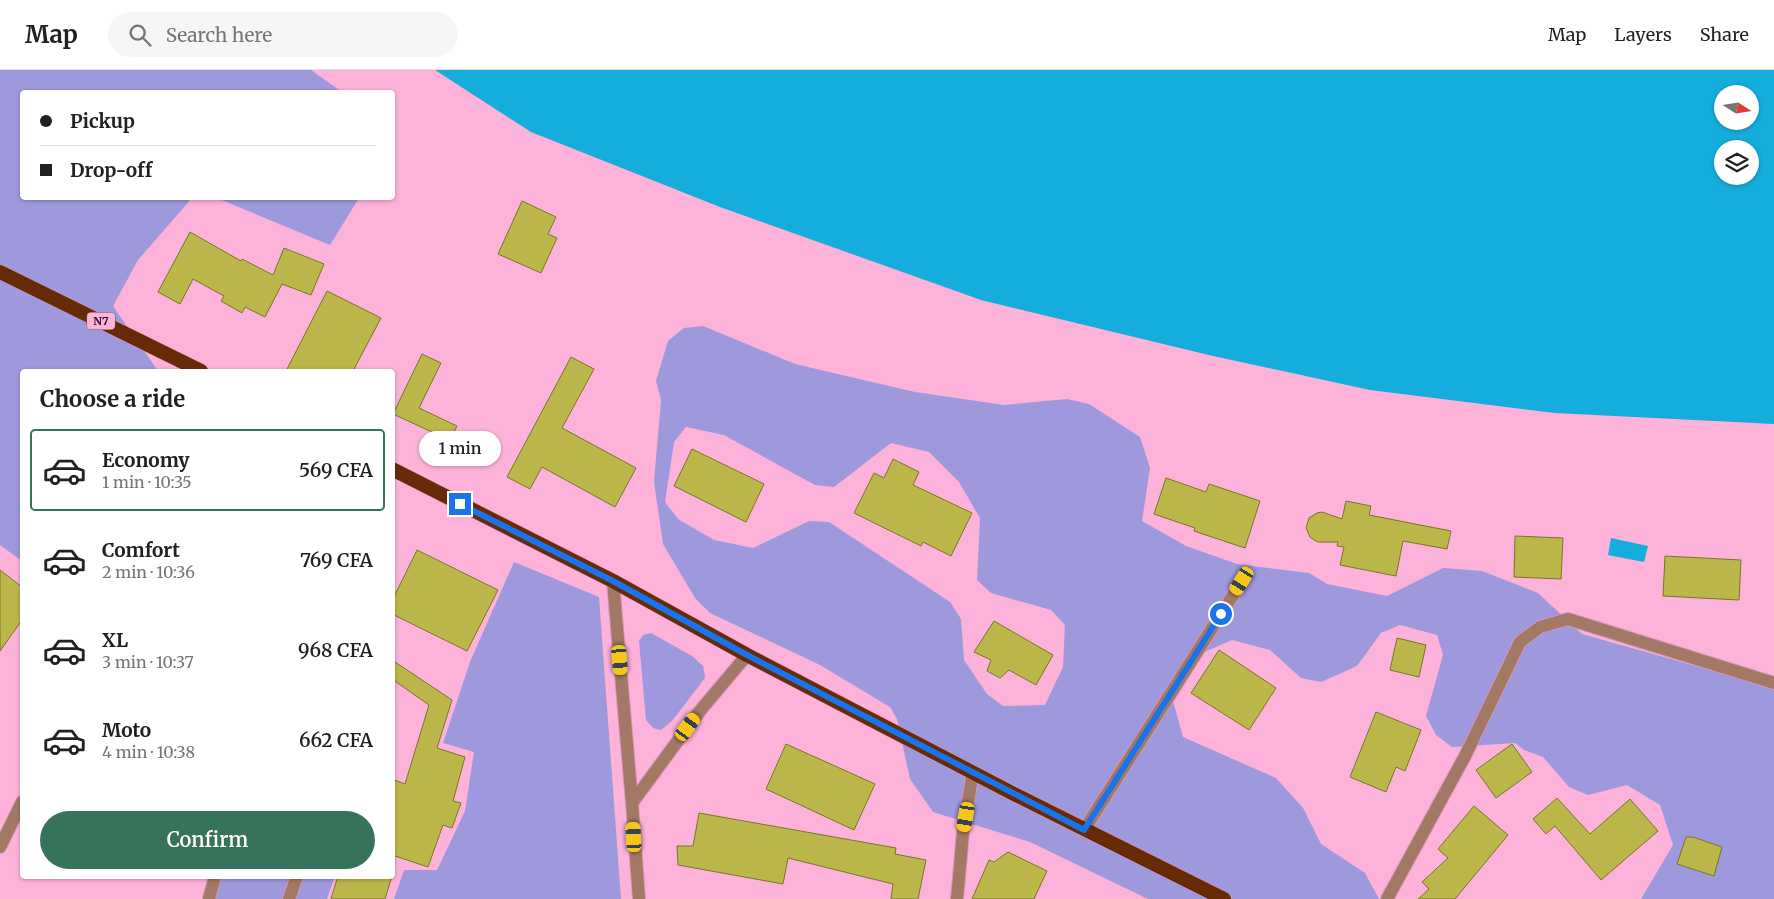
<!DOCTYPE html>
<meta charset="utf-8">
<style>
body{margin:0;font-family:Merriweather,serif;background:#f6f6f6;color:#202124;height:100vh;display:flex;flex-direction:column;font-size:19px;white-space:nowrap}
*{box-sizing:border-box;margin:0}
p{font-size:16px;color:#757577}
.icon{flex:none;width:28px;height:28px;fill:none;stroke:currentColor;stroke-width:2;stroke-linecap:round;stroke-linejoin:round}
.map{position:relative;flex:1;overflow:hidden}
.drawer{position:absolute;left:20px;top:299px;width:375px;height:510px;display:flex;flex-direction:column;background:#fff;border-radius:5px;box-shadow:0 1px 4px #0004}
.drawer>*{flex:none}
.banner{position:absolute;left:20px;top:20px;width:375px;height:110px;border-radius:5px;box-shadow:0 1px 4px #0004;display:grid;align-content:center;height:110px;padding:0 20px;background:#fff}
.needle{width:32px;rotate:102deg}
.buttons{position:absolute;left:1714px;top:15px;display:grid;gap:10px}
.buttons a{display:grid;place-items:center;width:45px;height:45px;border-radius:50%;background:#fff;box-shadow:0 1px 4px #0004;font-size:25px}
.end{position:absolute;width:22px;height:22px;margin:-11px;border:6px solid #1a73e8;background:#fff;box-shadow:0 0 0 2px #fff}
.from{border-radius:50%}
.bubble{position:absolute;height:35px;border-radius:18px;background:#fff;box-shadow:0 1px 4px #0004;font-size:16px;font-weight:600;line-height:35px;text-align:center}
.car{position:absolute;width:15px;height:30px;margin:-15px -8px;border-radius:6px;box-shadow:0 0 4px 1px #0007;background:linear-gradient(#f5c518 24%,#345 0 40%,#f5c518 0 76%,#345 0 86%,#f5c518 0)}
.banner b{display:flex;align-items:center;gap:18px;height:48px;font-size:19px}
.banner b+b{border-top:1px solid #e0e0e0}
.banner i{width:12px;height:12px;background:#202124}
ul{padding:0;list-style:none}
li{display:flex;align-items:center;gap:15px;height:82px;margin:0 10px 8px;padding:0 10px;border:2px solid transparent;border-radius:5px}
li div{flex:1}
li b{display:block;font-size:19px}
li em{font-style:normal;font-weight:600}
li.active{border-color:#37725b}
li>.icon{width:45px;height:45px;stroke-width:1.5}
h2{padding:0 20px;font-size:22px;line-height:60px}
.action{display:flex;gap:10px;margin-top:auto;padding:10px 20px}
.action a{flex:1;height:58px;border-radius:30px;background:#37725b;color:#fff;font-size:20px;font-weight:600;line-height:58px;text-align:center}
header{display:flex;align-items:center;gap:30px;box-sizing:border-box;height:70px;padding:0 25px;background:#fff;border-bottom:1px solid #e0e0e0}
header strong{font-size:24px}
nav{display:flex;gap:28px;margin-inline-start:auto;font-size:18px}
.search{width:350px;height:45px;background:#f6f6f6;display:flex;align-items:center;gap:12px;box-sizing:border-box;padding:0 18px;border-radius:28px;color:#757577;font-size:19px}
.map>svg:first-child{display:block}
</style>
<header>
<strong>Map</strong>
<div class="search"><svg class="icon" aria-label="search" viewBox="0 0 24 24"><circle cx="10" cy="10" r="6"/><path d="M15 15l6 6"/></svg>Search here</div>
<nav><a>Map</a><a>Layers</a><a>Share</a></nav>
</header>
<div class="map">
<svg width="1774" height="829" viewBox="0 0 1774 829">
<rect width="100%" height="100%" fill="#fcb2d9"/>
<!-- green -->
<g fill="#9d99dc" fill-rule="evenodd">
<polygon points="0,0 311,0 342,22 22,22 22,128 192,128 138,190 113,236 158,301 22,301 22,491 0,475"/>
<polygon points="217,128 359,128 330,175"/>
<path d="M 703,256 L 795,294 L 915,322 L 1004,335 L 1067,329 L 1089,334 L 1140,367 L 1150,398 L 1142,451 L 1186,476 L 1237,494 L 1309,503 L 1327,514 L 1387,526 L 1443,498 L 1482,501 L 1538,523 L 1582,564 L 1774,618 L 1774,829 L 1641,829 L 1673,775 L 1660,735 L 1627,715 L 1588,725 L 1569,717 L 1543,687 L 1524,680 L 1515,673 L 1452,677 L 1436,665 L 1426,646 L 1443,585 L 1437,565 L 1400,555 L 1381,563 L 1357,596 L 1321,612 L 1301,608 L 1270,580 L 1232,570 L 1184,591 L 1173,631 L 1183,667 L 1276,708 L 1303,738 L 1321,774 L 1365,803 L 1379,829 L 1148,829 L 1030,772 L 933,742 L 910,709 L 897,649 L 890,637 L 820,595 L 710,543 L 695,528 L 663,474 L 654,412 L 661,330 L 656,311 L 668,271 L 684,258 ZM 686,357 L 724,365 L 815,415 L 834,417 L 891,373 L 929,382 L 959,412 L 980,448 L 977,510 L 991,523 L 1051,540 L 1065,555 L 1063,597 L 1045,635 L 1003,636 L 987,624 L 964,590 L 961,549 L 950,532 L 829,452 L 809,451 L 753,478 L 714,470 L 678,449 L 665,432 L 674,372 Z"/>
<polygon points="514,492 599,527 621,829 394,829 404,800 437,800 465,741 474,682 443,673 470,592"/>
<polygon points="651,563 692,586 703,596 705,608 672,651 661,660 653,658 646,650 639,571 643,565"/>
<polygon points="219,806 335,806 327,829 212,829"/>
</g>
<!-- water -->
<g fill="#15addc" fill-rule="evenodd">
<path d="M 435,0 L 1774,0 L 1774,354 L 1555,343 L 1370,320 L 1213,286 L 981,230 L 720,137 L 531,62 ZM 1722,24 L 1750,24 L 1750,51 L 1722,51 ZM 1722,79 L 1750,79 L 1750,106 L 1722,106 Z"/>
<polygon points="1611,468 1648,476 1644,492 1608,485"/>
</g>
<!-- building -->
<g fill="#bcb74a" stroke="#787526">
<polygon points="522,131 556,147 548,164 557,168 541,203 498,184"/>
<polygon points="190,162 241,191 242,189 273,205 284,178 324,194 311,225 282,214 265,247 245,237 242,243 221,231 224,226 193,209 180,234 158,222"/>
<polygon points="327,221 381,248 353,301 286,301"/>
<polygon points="422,284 441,293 419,338 457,356 442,387 424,379 432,362 393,344"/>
<polygon points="571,287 594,299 562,358 636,398 615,437 542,397 530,419 507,407"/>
<polygon points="692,379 764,414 746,452 674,416"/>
<polygon points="893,389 919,402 913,415 972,443 951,486 923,472 921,476 854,443 874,403 884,408"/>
<polygon points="1166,408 1206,422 1209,414 1260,431 1245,478 1194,461 1195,458 1154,444"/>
<polygon points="1346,431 1371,436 1369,445 1451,461 1447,479 1403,471 1396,506 1340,495 1344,477 1337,476 1338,472 1318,472 1314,470 1310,467 1306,458 1309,448 1317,443 1322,442 1342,449"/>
<polygon points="1515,466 1563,468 1561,509 1514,507"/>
<polygon points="417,480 498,520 467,581 392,544 392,531"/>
<polygon points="1665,486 1741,490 1739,530 1663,526"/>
<polygon points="0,500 22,517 22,550 0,581"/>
<polygon points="994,551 1053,585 1036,615 1009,600 1000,608 987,601 991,590 974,582"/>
<polygon points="1397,568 1426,575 1419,607 1390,600"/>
<polygon points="1219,580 1276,618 1249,660 1191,623"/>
<polygon points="392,590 452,630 437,678 465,687 453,731 461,733 452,758 443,755 428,797 392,785 392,709 405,714 429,635 392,609"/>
<polygon points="1376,642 1421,660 1405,701 1396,697 1386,722 1350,707"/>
<polygon points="786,674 875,714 854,760 766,719"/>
<polygon points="1512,674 1532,702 1496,728 1476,700"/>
<polygon points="1557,728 1590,764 1630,729 1658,761 1601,810 1555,756 1546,764 1533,749"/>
<polygon points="1474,736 1508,765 1455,829 1418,829 1429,819 1422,812 1448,788 1438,779"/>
<polygon points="699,743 896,778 895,784 926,790 918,829 891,829 893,814 788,788 783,814 678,795 677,776 693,776"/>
<polygon points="1686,767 1693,767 1722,777 1714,806 1677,794"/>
<polygon points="1008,782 1047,801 1034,829 972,829 989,790 994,792"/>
<polygon points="338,806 392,806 385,829 331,829"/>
</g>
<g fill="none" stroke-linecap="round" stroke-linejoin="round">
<defs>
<g id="minor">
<polyline points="1084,760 1242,511"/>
<polyline points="0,777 22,732"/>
<polyline points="209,829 215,806"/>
<polyline points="289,829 297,806"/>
<polyline points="957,829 963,762 973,702"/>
<polyline points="1387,829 1465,686 1520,572 1540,557 1568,549 1774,613"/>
</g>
<g id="tertiary">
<polyline points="613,511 632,733 639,829"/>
<polyline points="632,733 699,642 747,585"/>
</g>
<g id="trunk">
<polyline points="0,202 201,301"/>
<polyline points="392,399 613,511 747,585 1016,725 1224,829"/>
</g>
</defs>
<!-- minor casing -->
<use href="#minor" stroke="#d695b7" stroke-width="14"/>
<!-- tertiary casing -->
<use href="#tertiary" stroke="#d695b7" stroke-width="14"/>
<!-- trunk casing -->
<use href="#trunk" stroke="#d695b7" stroke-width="15"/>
<!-- minor -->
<use href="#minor" stroke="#a27965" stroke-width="12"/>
<!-- tertiary -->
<use href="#tertiary" stroke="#a27965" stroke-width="12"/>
<!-- trunk -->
<use href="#trunk" stroke="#662b06" stroke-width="14"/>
</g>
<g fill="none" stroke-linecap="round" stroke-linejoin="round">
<!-- route -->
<polyline stroke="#1a73e8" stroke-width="6" points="460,434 613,511 747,585 1084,760 1221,544"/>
</g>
<g text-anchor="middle" stroke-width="5" stroke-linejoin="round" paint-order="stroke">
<!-- shield labels -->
<rect fill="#fcb2d9" stroke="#694056" stroke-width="1" x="87" y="242.5" width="28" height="17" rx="4"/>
<g font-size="11" font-weight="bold" fill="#2a0f1e">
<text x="101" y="255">N7</text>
</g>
</g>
</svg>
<div class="buttons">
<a><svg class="needle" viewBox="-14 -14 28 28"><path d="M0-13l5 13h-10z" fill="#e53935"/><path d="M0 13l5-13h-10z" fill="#757577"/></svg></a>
<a><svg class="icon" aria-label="layers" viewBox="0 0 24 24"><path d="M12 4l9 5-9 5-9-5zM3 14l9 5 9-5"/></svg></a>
</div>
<i class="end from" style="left:1221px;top:544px"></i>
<i class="end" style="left:460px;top:434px"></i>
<div class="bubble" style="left:419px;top:361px;width:82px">1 min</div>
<i class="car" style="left:1242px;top:511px;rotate:212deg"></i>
<i class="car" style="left:620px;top:590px;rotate:175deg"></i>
<i class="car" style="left:688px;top:657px;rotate:36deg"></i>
<i class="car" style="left:966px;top:747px;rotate:190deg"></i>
<i class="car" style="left:634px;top:767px;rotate:357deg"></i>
<div class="banner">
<b><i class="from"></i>Pickup</b>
<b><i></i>Drop-off</b>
</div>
<section class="drawer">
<h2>Choose a ride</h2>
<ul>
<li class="active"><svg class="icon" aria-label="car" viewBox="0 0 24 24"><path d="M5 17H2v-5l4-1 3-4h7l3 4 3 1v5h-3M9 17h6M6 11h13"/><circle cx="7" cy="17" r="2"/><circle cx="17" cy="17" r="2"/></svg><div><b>Economy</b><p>1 min · 10:35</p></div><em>569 CFA</em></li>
<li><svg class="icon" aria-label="car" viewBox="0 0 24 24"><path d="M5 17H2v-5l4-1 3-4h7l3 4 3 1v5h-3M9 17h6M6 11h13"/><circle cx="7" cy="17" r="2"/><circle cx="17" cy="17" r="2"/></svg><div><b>Comfort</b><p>2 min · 10:36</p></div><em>769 CFA</em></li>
<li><svg class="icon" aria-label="car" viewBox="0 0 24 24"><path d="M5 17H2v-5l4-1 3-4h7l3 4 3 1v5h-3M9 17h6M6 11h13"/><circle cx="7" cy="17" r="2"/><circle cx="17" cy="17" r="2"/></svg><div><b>XL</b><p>3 min · 10:37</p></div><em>968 CFA</em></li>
<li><svg class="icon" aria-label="car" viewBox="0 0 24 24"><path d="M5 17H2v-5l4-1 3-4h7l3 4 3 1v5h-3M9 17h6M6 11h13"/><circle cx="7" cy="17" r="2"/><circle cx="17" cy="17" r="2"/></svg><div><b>Moto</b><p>4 min · 10:38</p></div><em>662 CFA</em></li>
</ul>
<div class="action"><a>Confirm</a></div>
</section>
</div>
